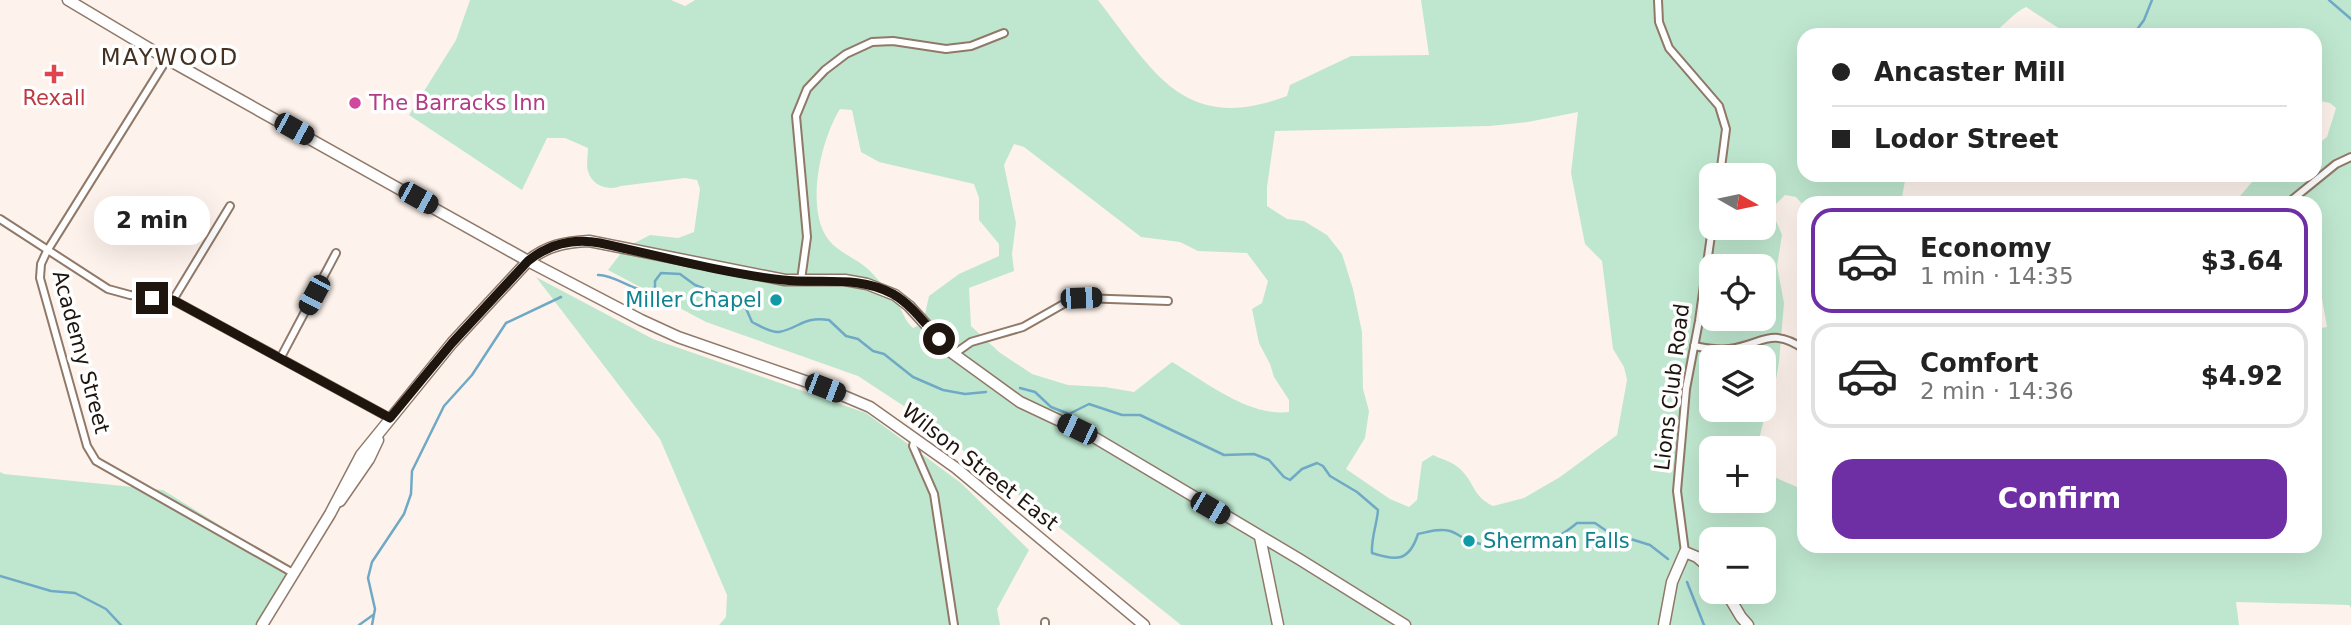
<!DOCTYPE html>
<meta charset="utf-8">
<style>
body{margin:0;font-family:"DejaVu Sans",sans-serif;background:#f6f6f6;color:#222;height:100vh;display:flex;flex-direction:column;font-size:26px;white-space:nowrap}
*{box-sizing:border-box;margin:0}
p{font-size:23px;color:#767676}
.icon{flex:none;width:38px;height:38px;fill:none;stroke:currentColor;stroke-width:2;stroke-linecap:round;stroke-linejoin:round}
.map{position:relative;flex:1;overflow:hidden}
.panel{position:absolute;left:1797px;top:196px;width:525px;height:357px;display:flex;flex-direction:column;background:#fff;border-radius:21px;box-shadow:0 7px 28px #0002}
.panel>*{flex:none}
.hud{position:absolute;left:1797px;top:28px;width:525px;height:154px;border-radius:21px;box-shadow:0 7px 28px #0002;display:grid;align-content:center;height:154px;padding:0 35px;background:#fff}
.needle{width:46px;rotate:99deg}
.tools{position:absolute;left:1699px;top:163px;display:grid;gap:14px}
.tools a{display:grid;place-items:center;width:77px;height:77px;border-radius:14px;background:#fff;box-shadow:0 7px 28px #0002;font-size:35px}
.end{position:absolute;width:32px;height:32px;margin:-16px;border:9px solid #1e150e;background:#fff;box-shadow:0 0 0 4px #fff}
.from{border-radius:50%}
.bubble{position:absolute;height:49px;border-radius:21px;background:#fff;box-shadow:0 7px 28px #0002;font-size:23px;font-weight:700;line-height:49px;text-align:center}
.car{position:absolute;width:21px;height:42px;margin:-21px -10px;border-radius:9px;box-shadow:0 0 5px 2px #0007;background:linear-gradient(#222 24%,#8ab4d8 0 40%,#222 0 76%,#8ab4d8 0 86%,#222 0)}
.hud b{display:flex;align-items:center;gap:24px;height:66px;font-size:26px}
.hud b+b{border-top:2px solid #e0e0e0}
.hud i{width:18px;height:18px;background:#222}
ul{padding:12px 0 0;list-style:none}
li{display:flex;align-items:center;gap:21px;height:105px;margin:0 14px 10px;padding:0 21px;border:4px solid #e0e0e0;border-radius:21px}
li div{flex:1}
li b{display:block;font-size:26px}
li em{font-style:normal;font-weight:700}
li.current{border-color:#6f2fa4}
li>.icon{width:63px;height:63px;stroke-width:1.5}
.action{display:flex;gap:14px;margin-top:auto;padding:14px 35px}
.action a{flex:1;height:80px;border-radius:21px;background:#6f2fa4;color:#fff;font-size:28px;font-weight:700;line-height:80px;text-align:center}
.map>svg:first-child{display:block}
</style>
<div class="map">
<svg width="2351" height="625" viewBox="0 0 2351 625">
<rect width="100%" height="100%" fill="#fef3ec"/>
<!-- green -->
<g fill="#bfe7cf" fill-rule="evenodd">
<path d="M 470,0 L 671,0 L 685,6 L 695,0 L 1098,0 C 1154,72 1184,135 1287,96 L 1290,85 L 1351,56 L 1429,55 L 1421,0 L 2351,0 L 2351,608 L 2349,605 L 2236,602 L 2239,625 L 1181,625 L 925,420 L 858,376 L 706,322 L 608,270 L 625,248 L 650,235 L 678,238 L 694,232 L 700,189 L 697,180 L 685,178 L 621,186 C 608,191 592,186 588,171 C 586,165 588,155 588,148 L 565,138 L 547,138 L 522,190 L 409,115 L 456,40 ZM 2026,7 L 2060,29 L 2076,35 L 2315,35 L 2315,100 L 2330,103 L 2336,108 L 2327,137 L 2315,146 L 2315,175 L 2258,175 L 2234,203 L 2315,203 L 2315,259 L 2327,327 L 2315,329 L 2315,546 L 1804,546 L 1804,484 L 1797,487 L 1772,476 L 1764,469 L 1764,500 L 1712,500 L 1712,448 L 1757,448 L 1764,419 L 1772,402 L 1779,362 L 1784,303 L 1777,266 L 1782,235 L 1774,216 L 1775,205 L 1785,195 L 1796,197 L 1804,206 L 1804,203 L 1897,203 L 1902,197 L 1906,175 L 1804,175 L 1804,35 L 1991,35 C 2004,26 2012,14 2026,7 ZM 840,109 L 852,110 L 861,152 L 879,162 L 974,184 L 979,198 L 979,220 L 999,244 L 999,256 L 959,274 L 929,296 L 923,323 L 913,328 C 905,321 904,314 899,306 C 891,294 880,282 871,272 C 859,259 838,253 828,239 C 805,208 821,139 840,109 ZM 1578,112 L 1571,173 L 1585,244 L 1602,261 L 1613,349 L 1624,367 L 1627,380 L 1617,435 L 1560,477 L 1524,498 L 1493,506 C 1471,495 1476,483 1459,468 C 1453,462 1441,459 1433,455 L 1422,462 L 1417,500 L 1409,507 L 1390,499 L 1346,469 L 1365,438 L 1369,411 L 1363,389 L 1362,332 L 1353,289 L 1342,254 L 1327,235 L 1304,221 L 1287,219 L 1267,206 L 1267,187 L 1275,131 L 1490,126 L 1528,122 ZM 1014,144 L 1024,147 L 1141,237 L 1180,242 L 1198,251 L 1247,253 L 1268,281 L 1262,303 L 1252,309 L 1259,343 L 1270,364 L 1274,377 L 1289,400 L 1289,412 C 1249,417 1206,382 1172,362 L 1134,392 L 1105,387 L 1068,385 L 1032,374 L 999,352 L 971,326 L 969,288 L 1014,271 L 1012,254 L 1016,223 L 1004,165 ZM 1712,175 L 1764,175 L 1764,228 L 1712,228 ZM 1712,266 L 1764,266 L 1764,318 L 1712,318 ZM 1712,357 L 1764,357 L 1764,410 L 1712,410 ZM 1712,539 L 1764,539 L 1764,592 L 1712,592 Z"/>
<polygon points="536,277 653,339 866,413 961,483 1029,550 997,609 1000,625 719,625 726,617 727,595 660,439"/>
<polygon points="0,472 4,474 163,490 297,573 267,625 0,625"/>
</g>
<g fill="none" stroke-linecap="round" stroke-linejoin="round">
<!-- stream -->
<g stroke="#6fa9c5" stroke-width="2.5">
<polyline points="2329,0 2351,19"/>
<polyline points="2133,35 2144,20 2152,0"/>
<path d="M 598,275 C 617,274 641,299 655,287 L 655,281 L 661,273 L 680,274 L 695,285 L 744,304 L 752,322 C 760,326 771,333 779,332 C 800,328 803,316 829,320 L 846,336 L 858,339 L 873,351 L 884,354 L 913,377 L 943,390 L 965,394 L 986,392"/>
<path d="M 1020,388 L 1035,392 L 1051,407 L 1069,414 L 1089,404 L 1122,415 L 1140,415 L 1224,455 L 1254,454 L 1269,460 L 1284,477 L 1290,480 L 1302,469 L 1317,463 L 1323,466 L 1330,476 L 1357,492 L 1378,510 C 1377,524 1371,538 1372,553 C 1396,561 1409,562 1418,534 C 1428,532 1439,528 1450,531 C 1457,533 1463,539 1470,541 C 1511,554 1544,551 1577,523 L 1595,523 L 1608,532 L 1650,545 L 1668,559"/>
<polyline points="0,576 51,591 75,593 106,609 121,625"/>
<polyline points="1687,582 1704,625"/>
<polyline points="359,625 373,615"/>
<polyline points="372,625 375,609 368,578 372,562 404,514 411,494 412,471 444,406 472,375 506,323 561,297"/>
</g>
<defs>
<g id="street">
<polyline points="1658,0 1659,22 1669,48 1719,106 1726,129 1720,175"/>
<polyline points="167,59 47,251 41,264 40,278 87,446 96,461 293,573"/>
<polyline points="2288,203 2336,164 2351,157"/>
<polyline points="0,219 108,289 130,295 173,300 390,418"/>
<polyline points="801,280 807,237 796,116 807,89 825,70 846,54 872,42 893,41 946,49 971,46 1004,33"/>
<polyline points="173,300 230,206"/>
<path d="M 1694,346 C 1705,348 1718,351 1729,349 C 1762,345 1770,326 1804,349"/>
<polyline points="954,354 971,342 1023,327 1067,302 1081,298 1168,301"/>
<polyline points="281,357 336,253"/>
<polyline points="915,438 913,446 934,494 954,625"/>
<polyline points="1685,552 1677,491 1686,389 1699,321 1712,228"/>
<polyline points="1045,622 1045,625"/>
</g>
<g id="secondary">
<polyline points="68,0 167,59 528,261 641,320 678,337 825,388 870,407 956,468 1144,625"/>
<polyline points="340,501 369,459 378,440"/>
<polyline points="1260,537 1278,625"/>
<polyline points="1726,592 1741,617 1748,625"/>
<path d="M 262,625 L 330,514 L 361,455 L 452,343 L 528,261 C 546,246 565,242 589,241 L 785,280 L 845,280 L 867,284 L 895,295 L 909,306 L 951,352 L 1020,402 L 1092,436 L 1299,559 L 1405,625"/>
<polyline points="1664,625 1672,582 1685,552 1697,557 1712,570"/>
</g>
</defs>
<!-- street casing -->
<use href="#street" stroke="#907968" stroke-width="10"/>
<!-- secondary casing -->
<use href="#secondary" stroke="#907968" stroke-width="13"/>
<!-- street -->
<use href="#street" stroke="#fff" stroke-width="6"/>
<!-- secondary -->
<use href="#secondary" stroke="#fff" stroke-width="10"/>
</g>
<g fill="none" stroke-linecap="round" stroke-linejoin="round">
<!-- route -->
<path stroke="#1e150e" stroke-width="9" d="M 152,298 L 173,300 L 390,418 L 452,343 L 528,261 C 549,244 573,238 600,243 C 660,256 722,273 783,280 C 821,284 858,275 893,294 C 912,305 925,324 939,339"/>
</g>
<!-- markers -->
<path fill="#e0444e" stroke="#fff" stroke-width="2.5" d="M50.5 63.5h7v7h7v7h-7v7h-7v-7h-7v-7h7z"/>
<circle fill="#d1479c" stroke="#fff" stroke-width="2.5" cx="355" cy="103" r="7"/>
<g fill="#0f9aa8" stroke="#fff" stroke-width="2.5">
<circle cx="776" cy="300" r="7"/>
<circle cx="1469" cy="541" r="7"/>
</g>
<g text-anchor="middle" stroke-width="7" stroke-linejoin="round" paint-order="stroke">
<!-- health labels -->
<g font-size="21" fill="#be3a42" stroke="#fff">
<text x="54" y="105">Rexall</text>
</g>
<!-- hotel labels -->
<g font-size="21" fill="#b23c85" stroke="#fff" text-anchor="start">
<text x="369" y="110">The Barracks Inn</text>
</g>
<!-- culture labels -->
<g font-size="21" fill="#0d838f" stroke="#fff" text-anchor="end">
<text x="762" y="307">Miller Chapel</text>
<text x="1483" y="548" text-anchor="start">Sherman Falls</text>
</g>
<!-- street labels -->
<g font-size="21" fill="#1e150e" stroke="#fff">
<text transform="translate(81 352) rotate(75)" y="7">Academy Street</text>
<text transform="translate(1672 387) rotate(-83)" y="7">Lions Club Road</text>
<text transform="translate(980 467) rotate(38)" y="7">Wilson Street East</text>
</g>
<!-- neighbourhood labels -->
<g font-size="23" letter-spacing="2" fill="#443121" stroke="#fff">
<text x="170" y="65">MAYWOOD</text>
</g>
</g>
</svg>
<div class="tools">
<a><svg class="needle" viewBox="-14 -14 28 28"><path d="M0-13l5 13h-10z" fill="#e53935"/><path d="M0 13l5-13h-10z" fill="#767676"/></svg></a>
<a><svg class="icon" aria-label="locate" viewBox="0 0 24 24"><circle cx="12" cy="12" r="6"/><path d="M12 2v4M12 18v4M2 12h4M18 12h4"/></svg></a>
<a><svg class="icon" aria-label="layers" viewBox="0 0 24 24"><path d="M12 4l9 5-9 5-9-5zM3 14l9 5 9-5"/></svg></a>
<a>+</a>
<a>−</a>
</div>
<i class="end from" style="left:939px;top:339px"></i>
<i class="end" style="left:152px;top:298px"></i>
<div class="bubble" style="left:94px;top:196px;width:116px">2 min</div>
<i class="car" style="left:294px;top:129px;rotate:119deg"></i>
<i class="car" style="left:418px;top:198px;rotate:119deg"></i>
<i class="car" style="left:314px;top:295px;rotate:208deg"></i>
<i class="car" style="left:1081px;top:298px;rotate:88deg"></i>
<i class="car" style="left:825px;top:388px;rotate:111deg"></i>
<i class="car" style="left:1077px;top:429px;rotate:296deg"></i>
<i class="car" style="left:1210px;top:508px;rotate:120deg"></i>
<div class="hud">
<b><i class="from"></i>Ancaster Mill</b>
<b><i></i>Lodor Street</b>
</div>
<section class="panel">
<ul>
<li class="current"><svg class="icon" aria-label="car" viewBox="0 0 24 24"><path d="M5 17H2v-5l4-1 3-4h7l3 4 3 1v5h-3M9 17h6M6 11h13"/><circle cx="7" cy="17" r="2"/><circle cx="17" cy="17" r="2"/></svg><div><b>Economy</b><p>1 min · 14:35</p></div><em>$3.64</em></li>
<li><svg class="icon" aria-label="car" viewBox="0 0 24 24"><path d="M5 17H2v-5l4-1 3-4h7l3 4 3 1v5h-3M9 17h6M6 11h13"/><circle cx="7" cy="17" r="2"/><circle cx="17" cy="17" r="2"/></svg><div><b>Comfort</b><p>2 min · 14:36</p></div><em>$4.92</em></li>
</ul>
<div class="action"><a>Confirm</a></div>
</section>
</div>
